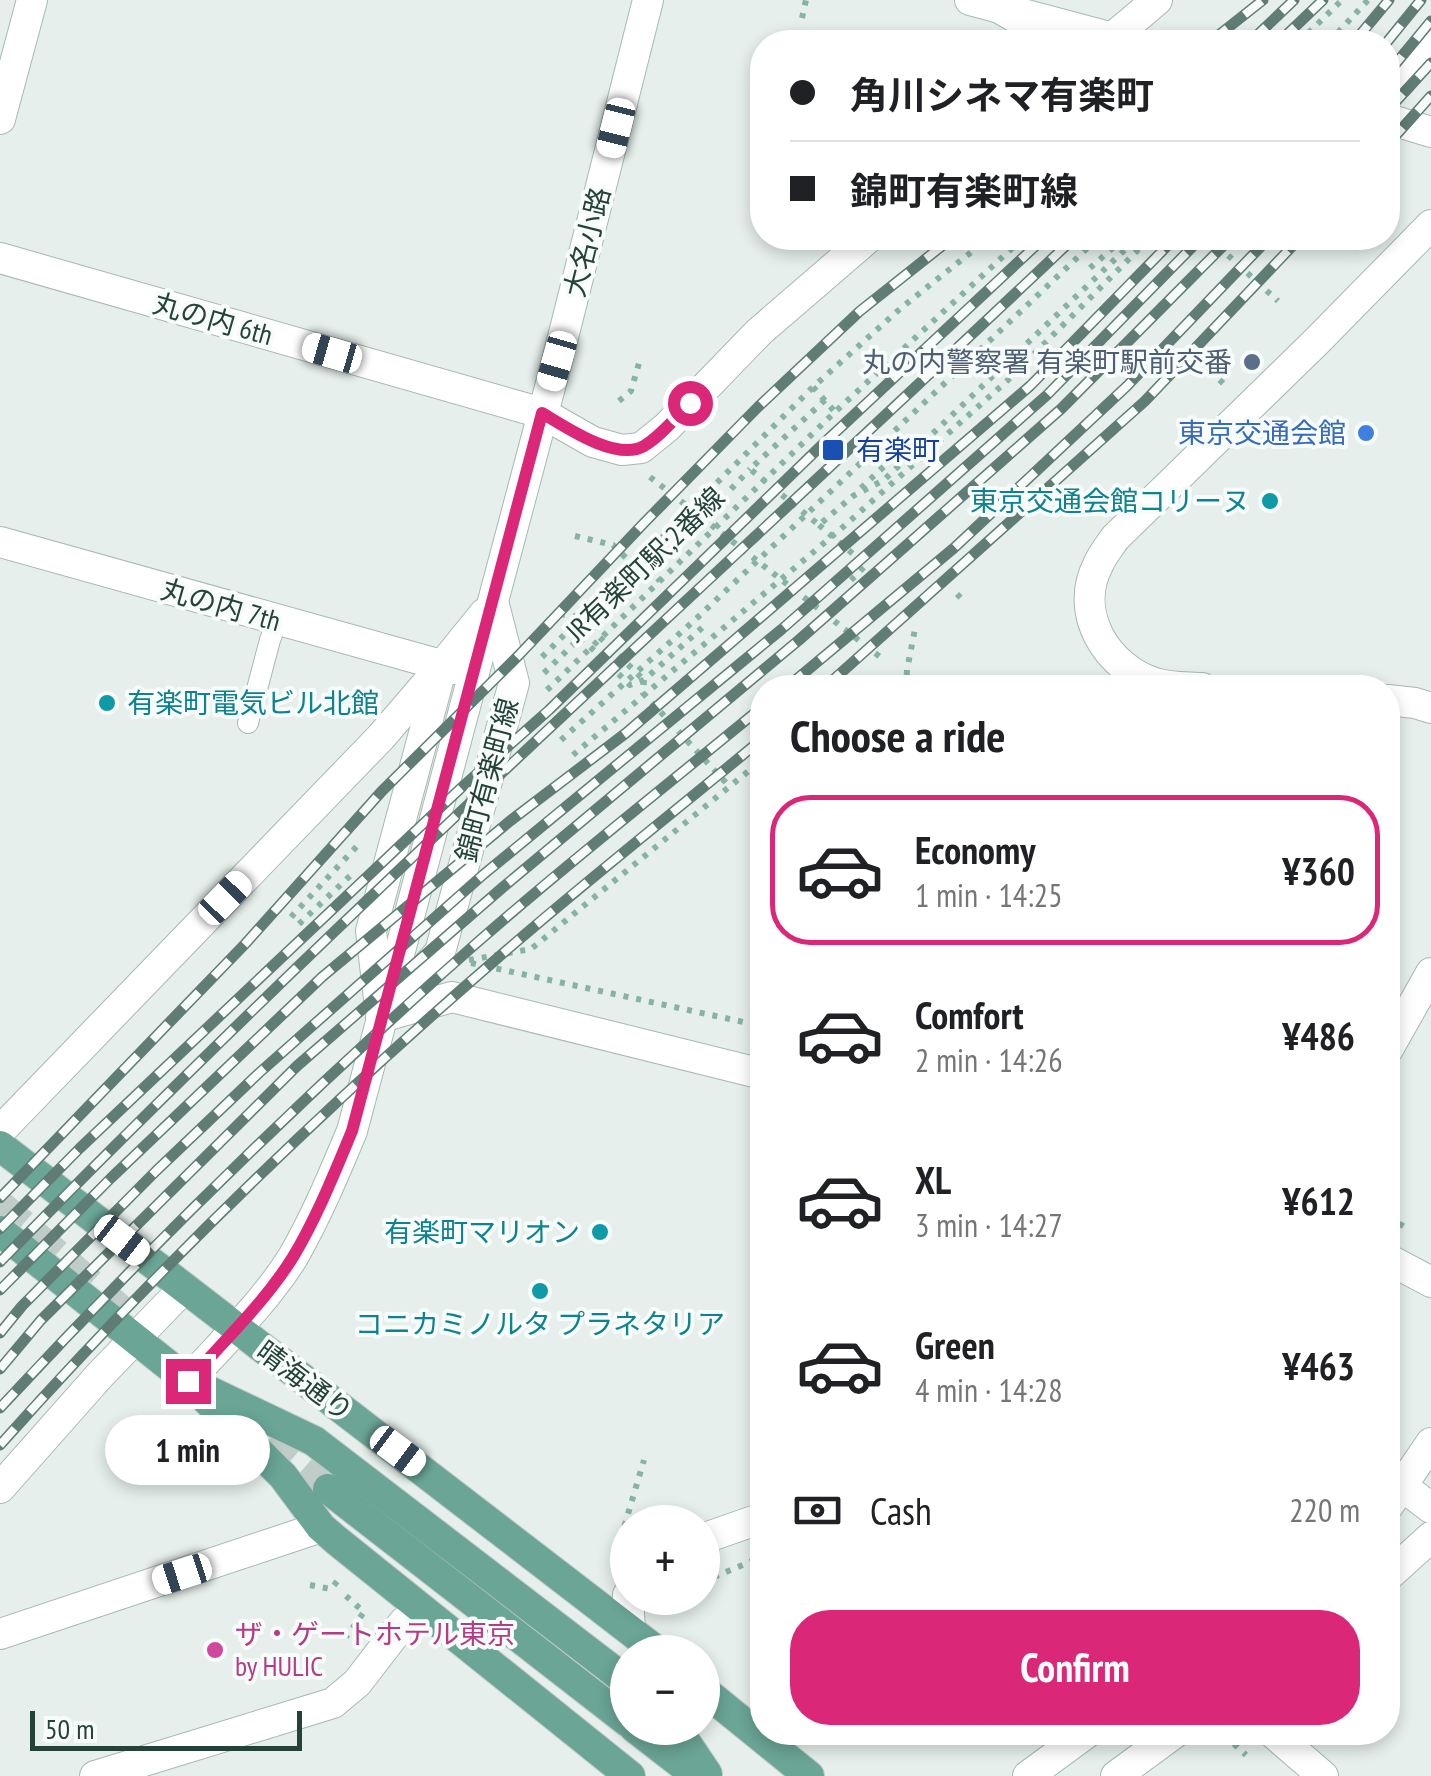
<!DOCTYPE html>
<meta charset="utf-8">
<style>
body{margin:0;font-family:"PT Sans Narrow","Noto Sans JP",sans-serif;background:#f2f2f2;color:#202124;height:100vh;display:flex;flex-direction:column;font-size:38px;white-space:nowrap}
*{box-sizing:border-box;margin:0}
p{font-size:32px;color:#757577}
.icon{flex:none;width:55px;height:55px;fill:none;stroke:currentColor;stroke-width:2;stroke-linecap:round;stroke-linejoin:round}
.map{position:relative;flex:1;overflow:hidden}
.panel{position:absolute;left:750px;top:675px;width:650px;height:1070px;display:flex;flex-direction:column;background:#fff;border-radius:40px;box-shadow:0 5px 15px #0003}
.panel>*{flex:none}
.hud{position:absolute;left:750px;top:30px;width:650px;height:220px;border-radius:40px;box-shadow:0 5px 15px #0003;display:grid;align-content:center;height:220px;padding:0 40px;background:#fff}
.controls{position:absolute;left:610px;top:1505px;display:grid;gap:20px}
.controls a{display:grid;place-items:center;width:110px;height:110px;border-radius:50%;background:#fff;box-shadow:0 5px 15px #0003;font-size:50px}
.scale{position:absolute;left:30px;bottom:25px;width:272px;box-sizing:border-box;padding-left:10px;border:5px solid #24423a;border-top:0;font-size:28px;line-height:35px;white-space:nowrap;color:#24423a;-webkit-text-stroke:8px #f7fbf9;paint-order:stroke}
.end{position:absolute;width:45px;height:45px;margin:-22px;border:12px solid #db2777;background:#fff;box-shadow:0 0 0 5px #fff}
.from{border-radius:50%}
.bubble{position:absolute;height:70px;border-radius:35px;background:#fff;box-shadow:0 5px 15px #0003;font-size:32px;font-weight:700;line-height:70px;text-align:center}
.car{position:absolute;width:30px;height:60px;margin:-30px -15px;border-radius:12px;box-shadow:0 0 8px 2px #0007;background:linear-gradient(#fff 24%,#345 0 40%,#fff 0 76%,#345 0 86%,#fff 0)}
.hud b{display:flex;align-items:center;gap:35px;height:95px;font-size:38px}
.hud b+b{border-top:2px solid #e0e0e0}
.hud i{width:25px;height:25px;background:#202124}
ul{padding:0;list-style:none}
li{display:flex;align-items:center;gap:30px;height:150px;margin:0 20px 15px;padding:0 20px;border:5px solid transparent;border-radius:40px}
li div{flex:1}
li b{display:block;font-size:38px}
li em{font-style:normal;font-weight:700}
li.on{border-color:#db2777}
li>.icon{width:90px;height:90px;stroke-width:1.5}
h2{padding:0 40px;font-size:45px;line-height:120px}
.pay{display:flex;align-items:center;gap:25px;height:110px;padding:0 40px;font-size:38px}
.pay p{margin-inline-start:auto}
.button{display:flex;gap:20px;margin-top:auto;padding:20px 40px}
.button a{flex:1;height:115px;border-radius:40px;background:#db2777;color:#fff;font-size:40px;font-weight:700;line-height:115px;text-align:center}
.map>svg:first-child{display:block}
</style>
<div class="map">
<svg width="1431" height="1776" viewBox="0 0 1431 1776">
<rect width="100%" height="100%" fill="#e6efeb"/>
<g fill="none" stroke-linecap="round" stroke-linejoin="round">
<!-- primary-tunnel -->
<g stroke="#bfccc8" stroke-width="30" stroke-dasharray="30 15" stroke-linecap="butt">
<polyline points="0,1205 129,1317"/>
<polyline points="236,1409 328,1489"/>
</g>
<defs>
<polyline id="lane" points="248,723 270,640 277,621"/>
<g id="street">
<path d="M 1001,9 C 1016,18 1034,25 1040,42"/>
<polyline points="1112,38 1157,0"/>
<polyline points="1399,83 1431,45"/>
<polyline points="0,119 32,0"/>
<polyline points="0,258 542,413 593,442 622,450 641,448 667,427 759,332 868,238"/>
<polyline points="0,542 455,669"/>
<path d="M 1202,688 C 1187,687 1169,688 1155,683 C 1107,668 1073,613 1098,565 C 1102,555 1109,547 1115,538 L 1317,341 L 1431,225"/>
<polyline points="1388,700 1415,703 1431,708"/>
<polyline points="381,1017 452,997 762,1074"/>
<polyline points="1388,1049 1431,973"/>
<polyline points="0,1131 381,737 442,666"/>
<polyline points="1388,1259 1431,1282"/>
<polyline points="1402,1486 1431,1508"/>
<polyline points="0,1488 100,1375 184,1288"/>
<polyline points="702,1539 762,1518"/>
<polyline points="628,1595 630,1630"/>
<polyline points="0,1634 321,1527"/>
<polyline points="1272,1732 1323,1776"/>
<polyline points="95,1776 333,1703 357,1683 404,1622 432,1619"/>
</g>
<g id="secondary">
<polyline points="970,0 1128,42"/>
<polyline points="1388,119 1431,132"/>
<polyline points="379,999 371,931 426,726 442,666 484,614"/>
<polyline points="387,1011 440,952 514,683 494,605"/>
<path d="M 188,1381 C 224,1341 265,1302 293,1257 C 316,1217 334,1174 352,1131 L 557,361 L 648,0"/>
<polyline points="1388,1506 1431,1443"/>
<polyline points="1388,1576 1431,1537"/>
<polyline points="1028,1776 1088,1732"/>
<polyline points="1116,1776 1176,1732"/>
</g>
<g id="primary">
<polyline points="0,1146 658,1652"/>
<polyline points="0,1231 188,1381 283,1476 321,1527 336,1540 630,1776"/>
<polyline points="209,1391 314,1441 628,1682"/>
<polyline points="328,1489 628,1722"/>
<polyline points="702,1689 809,1776"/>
<polyline points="635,1728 697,1776"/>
<polyline points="676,1728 707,1774"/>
</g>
</defs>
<!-- lane casing -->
<use href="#lane" stroke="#a8b8b2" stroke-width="22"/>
<!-- street casing -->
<use href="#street" stroke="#a8b8b2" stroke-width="32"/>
<!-- secondary casing -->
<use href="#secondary" stroke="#a4bbb3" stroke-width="32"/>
<!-- primary casing -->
<use href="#primary" stroke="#c2cac8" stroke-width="32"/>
<!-- path -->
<g stroke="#86b3a5" stroke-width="6" stroke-dasharray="5 8" stroke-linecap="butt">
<polyline points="802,18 806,0"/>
<polyline points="1299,42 1342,0"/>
<polyline points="1329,42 1368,0"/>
<polyline points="1209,238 1278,301"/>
<polyline points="1345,238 1358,248"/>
<polyline points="1090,268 1124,238"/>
<polyline points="1210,371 1226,386"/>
<polyline points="813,387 835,412"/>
<polyline points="825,400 750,469 819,525 853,496 884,480 1132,243 1133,238"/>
<polyline points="619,401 631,391 641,356"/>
<polyline points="650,477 884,660"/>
<polyline points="861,488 910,442"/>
<polyline points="731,489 750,469"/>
<polyline points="819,525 866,565 849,582"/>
<polyline points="575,536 613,545 638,570"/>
<polyline points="640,559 660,581"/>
<polyline points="957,594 961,598"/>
<polyline points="560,614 580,617 590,628 649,570"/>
<polyline points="581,638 630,685 644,680 704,626"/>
<polyline points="542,657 813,387 901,308 989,238"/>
<polyline points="544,673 590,628 644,680"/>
<polyline points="644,680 643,693 729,786"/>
<polyline points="854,688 865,679"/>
<polyline points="906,688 907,670 915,629"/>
<polyline points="547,690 835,412 1023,238"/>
<polyline points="561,740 697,618 1098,238"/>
<polyline points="573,755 843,527 1008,380 1150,238"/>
<polyline points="291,917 358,845"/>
<polyline points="299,924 352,874"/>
<polyline points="469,960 531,949 762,760"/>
<polyline points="471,963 762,1026"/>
<polyline points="1388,1217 1408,1229"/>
<polyline points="617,1551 644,1460"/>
<polyline points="702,1582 762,1557"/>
<polyline points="310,1585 331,1589 339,1579"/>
<polyline points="346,1596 364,1612 346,1637"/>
<polyline points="839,1734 849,1732"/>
<polyline points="1234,1744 1246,1755"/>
</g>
<!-- lane -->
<use href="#lane" stroke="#fff" stroke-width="20"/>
<!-- street -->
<use href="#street" stroke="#fff" stroke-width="30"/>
<!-- secondary -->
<use href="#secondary" stroke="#fff" stroke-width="30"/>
<!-- primary -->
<use href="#primary" stroke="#6aa596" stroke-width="30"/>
<defs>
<g id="rail">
<polyline points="1210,42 1263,0"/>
<polyline points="1250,42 1294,0"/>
<polyline points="1279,42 1323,0"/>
<polyline points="1354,42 1389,0"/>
<polyline points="1387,42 1421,0"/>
<polyline points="1388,73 1431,21"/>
<polyline points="1388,110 1431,63"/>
<polyline points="1388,144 1431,96"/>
<polyline points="786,688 954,548 1127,386 1269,238"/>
<polyline points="824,688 1145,401 1300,238"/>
<polyline points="0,1198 246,943 382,791 519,655 644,523 758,407 860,311 952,238"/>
<polyline points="0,1229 80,1148 461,788 549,710 825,442 1044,238"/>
<path d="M 0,1262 C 345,908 715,578 1074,238"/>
<polyline points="0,1290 111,1178 322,977 510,821 626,733 1030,386 1175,238"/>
<polyline points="0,1333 22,1306 156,1171 259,1073 484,874 782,629 1047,395 1201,238"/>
<polyline points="0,1369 41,1320 297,1066 502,888 799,640 1061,409 1231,238"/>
<path d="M 0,1408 C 149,1247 307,1093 471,948 C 565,865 665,787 762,707"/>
<path d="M 0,1445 C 153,1273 320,1112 493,962 C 581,885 673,813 762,739"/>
</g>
</defs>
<!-- rail casing -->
<use href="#rail" stroke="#5f7d75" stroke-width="11"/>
<!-- rail -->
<use href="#rail" stroke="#f7fbf9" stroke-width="8" stroke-dasharray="22" stroke-linecap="butt"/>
</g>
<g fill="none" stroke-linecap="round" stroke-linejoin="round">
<!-- route -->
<path stroke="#db2777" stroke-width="12" d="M 188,1381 C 224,1341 265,1302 293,1257 C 317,1217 334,1174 352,1131 L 542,413 C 566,427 616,462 644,446 C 661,436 676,417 690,403"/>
</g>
<!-- markers -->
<circle fill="#5c6f8a" stroke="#f7fbf9" stroke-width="4" cx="1252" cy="362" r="10"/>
<circle fill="#3f7fe0" stroke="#f7fbf9" stroke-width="4" cx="1366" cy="433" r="10"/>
<rect fill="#1a4fb4" stroke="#f7fbf9" stroke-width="4" x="821" y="438" width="24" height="24" rx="5"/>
<g fill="#0f9aa8" stroke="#f7fbf9" stroke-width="4">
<circle cx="1270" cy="501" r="10"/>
<circle cx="107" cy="703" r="10"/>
<circle cx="600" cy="1232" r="10"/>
<circle cx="540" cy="1291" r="10"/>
</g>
<circle fill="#d1479c" stroke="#f7fbf9" stroke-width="4" cx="215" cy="1650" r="10"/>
<g text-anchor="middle" stroke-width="8" stroke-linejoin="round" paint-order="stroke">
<!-- street labels -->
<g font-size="28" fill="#24423a" stroke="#f7fbf9">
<text transform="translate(587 242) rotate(-76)" y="10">大名小路</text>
<text transform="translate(213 319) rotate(16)" y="10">丸の内 6th</text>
<text transform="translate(645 564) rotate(-44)" y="10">JR有楽町駅;2番線</text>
<text transform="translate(221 605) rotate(16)" y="10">丸の内 7th</text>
<text transform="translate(487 780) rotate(-75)" y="10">錦町有楽町線</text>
<text transform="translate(305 1381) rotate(37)" y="10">晴海通り</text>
</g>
<!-- service labels -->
<g font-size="28" fill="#4e5e75" stroke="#f7fbf9" text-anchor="end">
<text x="1232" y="372">丸の内警察署 有楽町駅前交番</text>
</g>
<!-- shop labels -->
<g font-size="28" fill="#366cbe" stroke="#f7fbf9" text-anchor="end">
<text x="1346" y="443">東京交通会館</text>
</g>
<!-- transit labels -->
<g font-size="28" fill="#164399" stroke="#f7fbf9" text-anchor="start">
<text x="856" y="460">有楽町</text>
</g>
<!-- culture labels -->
<g font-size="28" fill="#0d838f" stroke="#f7fbf9" text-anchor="end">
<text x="1250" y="511">東京交通会館コリーヌ</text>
<text x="127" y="713" text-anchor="start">有楽町電気ビル北館</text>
<text x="580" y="1242">有楽町マリオン</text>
<text x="540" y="1334" text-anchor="middle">コニカミノルタ プラネタリア</text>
</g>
<!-- hotel labels -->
<g font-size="28" fill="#b23c85" stroke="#f7fbf9" text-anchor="start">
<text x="235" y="1644">ザ・ゲートホテル東京<tspan x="235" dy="32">by HULIC</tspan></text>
</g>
</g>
</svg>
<div class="controls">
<a>+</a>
<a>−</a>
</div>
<div class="scale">50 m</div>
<i class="end from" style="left:690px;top:403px"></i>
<i class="end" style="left:188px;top:1381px"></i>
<div class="bubble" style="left:105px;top:1415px;width:165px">1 min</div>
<i class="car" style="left:616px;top:128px;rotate:194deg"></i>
<i class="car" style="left:332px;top:353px;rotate:286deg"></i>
<i class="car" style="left:557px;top:361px;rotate:196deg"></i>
<i class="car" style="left:225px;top:898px;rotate:44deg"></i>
<i class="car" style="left:122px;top:1240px;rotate:128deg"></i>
<i class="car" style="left:398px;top:1451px;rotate:127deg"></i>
<i class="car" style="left:182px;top:1574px;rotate:252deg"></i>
<div class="hud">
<b><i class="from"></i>角川シネマ有楽町</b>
<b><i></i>錦町有楽町線</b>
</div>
<section class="panel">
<h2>Choose a ride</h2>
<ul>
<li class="on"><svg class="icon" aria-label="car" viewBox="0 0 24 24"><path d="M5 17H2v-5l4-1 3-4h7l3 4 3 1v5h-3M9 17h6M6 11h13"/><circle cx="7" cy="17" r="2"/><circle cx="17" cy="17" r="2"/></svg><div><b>Economy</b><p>1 min · 14:25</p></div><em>¥360</em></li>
<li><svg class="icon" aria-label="car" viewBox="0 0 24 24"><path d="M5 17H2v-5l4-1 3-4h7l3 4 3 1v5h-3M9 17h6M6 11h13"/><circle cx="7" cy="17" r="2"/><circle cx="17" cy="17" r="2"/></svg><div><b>Comfort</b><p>2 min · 14:26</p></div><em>¥486</em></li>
<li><svg class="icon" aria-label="car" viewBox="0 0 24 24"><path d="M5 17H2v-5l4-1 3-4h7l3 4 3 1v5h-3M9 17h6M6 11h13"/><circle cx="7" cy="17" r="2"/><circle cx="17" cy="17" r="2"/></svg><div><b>XL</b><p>3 min · 14:27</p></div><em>¥612</em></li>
<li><svg class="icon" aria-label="car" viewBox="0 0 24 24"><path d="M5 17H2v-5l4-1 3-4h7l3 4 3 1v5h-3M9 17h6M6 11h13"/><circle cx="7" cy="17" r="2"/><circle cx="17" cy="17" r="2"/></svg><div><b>Green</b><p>4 min · 14:28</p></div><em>¥463</em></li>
</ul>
<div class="pay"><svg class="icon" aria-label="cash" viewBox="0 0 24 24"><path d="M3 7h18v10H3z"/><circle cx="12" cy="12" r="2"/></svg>Cash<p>220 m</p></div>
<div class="button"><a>Confirm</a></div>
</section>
</div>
